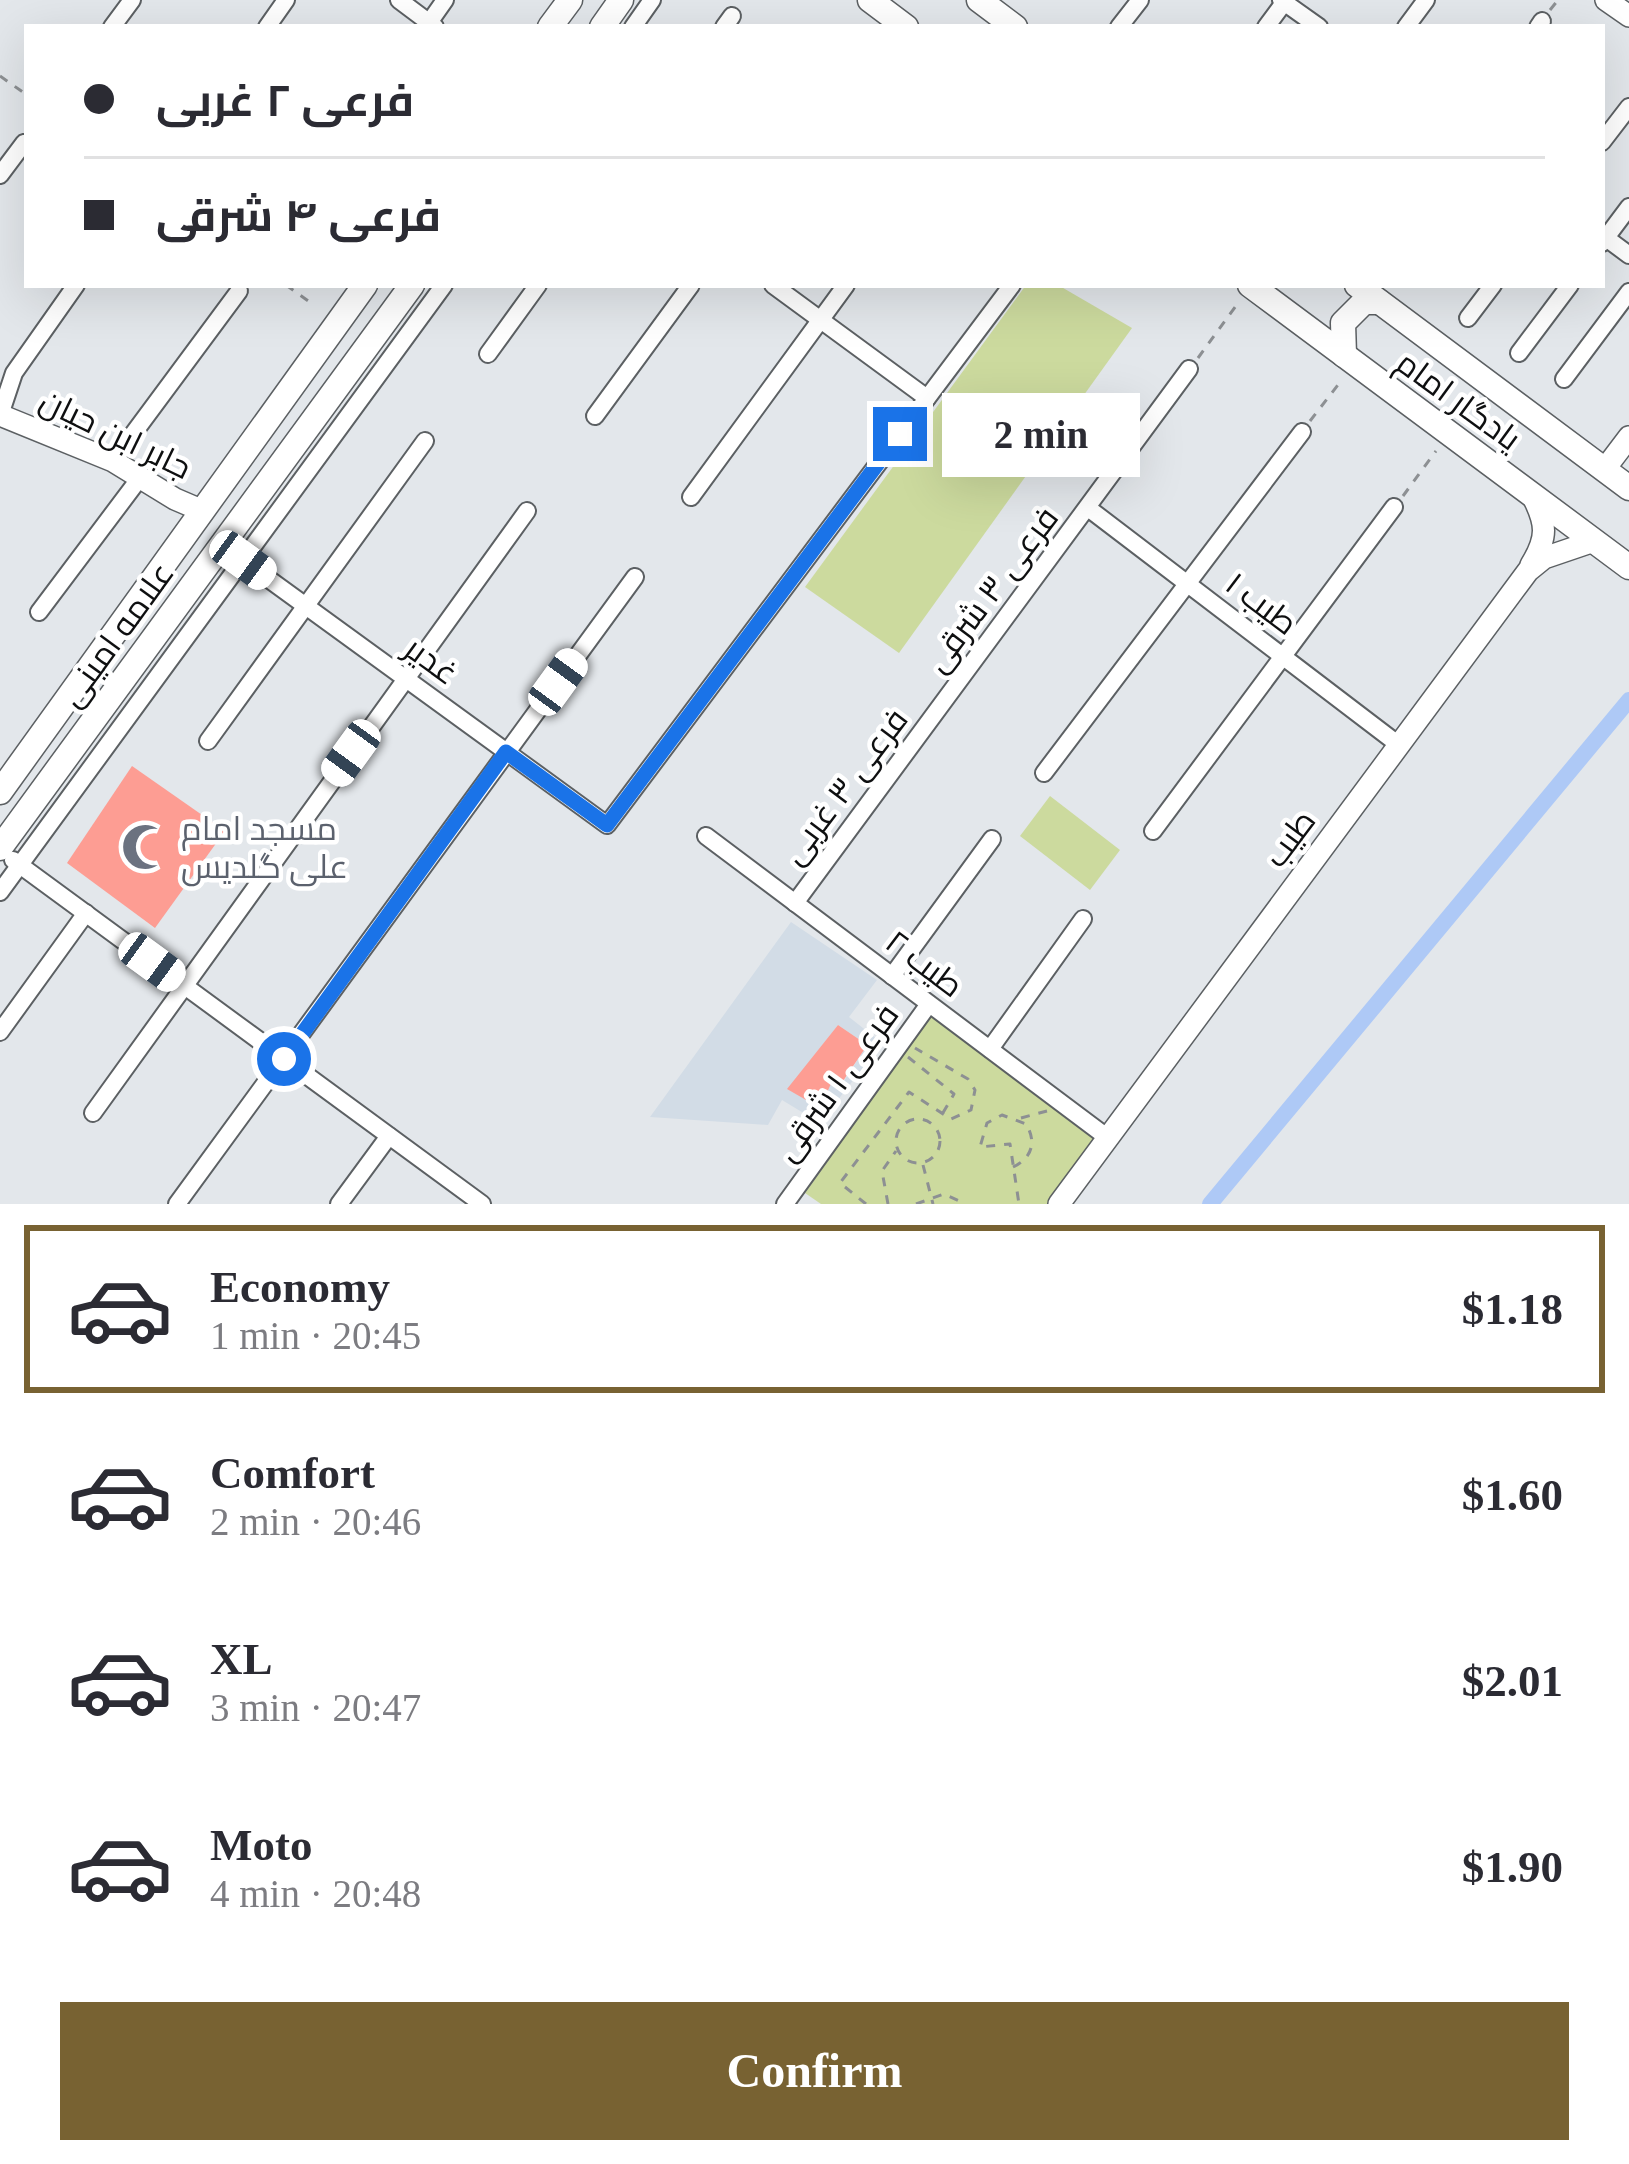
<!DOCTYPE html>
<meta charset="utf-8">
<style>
body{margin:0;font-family:"Times New Roman",Cairo,serif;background:#f2f2f3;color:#2b2b33;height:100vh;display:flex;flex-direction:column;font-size:45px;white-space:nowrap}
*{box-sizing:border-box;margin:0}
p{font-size:39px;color:#7c7c81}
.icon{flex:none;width:66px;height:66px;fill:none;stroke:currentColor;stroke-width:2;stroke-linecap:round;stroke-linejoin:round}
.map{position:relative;height:1204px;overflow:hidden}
.sheet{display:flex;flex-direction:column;background:#fff;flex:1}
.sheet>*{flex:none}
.banner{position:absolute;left:24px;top:24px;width:1581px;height:264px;border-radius:0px;box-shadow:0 12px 48px #0002;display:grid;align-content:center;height:264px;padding:0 60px;background:#fff}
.end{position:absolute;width:54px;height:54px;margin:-27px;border:15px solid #1a73e8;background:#fff;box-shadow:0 0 0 6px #fff}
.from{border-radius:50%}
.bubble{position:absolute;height:84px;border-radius:0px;background:#fff;box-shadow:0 12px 48px #0002;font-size:39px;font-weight:700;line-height:84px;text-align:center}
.car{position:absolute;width:36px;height:72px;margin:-36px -18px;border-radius:15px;box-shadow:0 0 9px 3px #0007;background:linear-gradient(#fff 24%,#345 0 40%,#fff 0 76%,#345 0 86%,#fff 0)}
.banner b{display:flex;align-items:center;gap:42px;height:114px;font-size:45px}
.banner b+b{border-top:3px solid #e1e1e2}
.banner i{width:30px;height:30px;background:#2b2b33}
ul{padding:21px 0 0;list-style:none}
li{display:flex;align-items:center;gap:36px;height:168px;margin:0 24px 18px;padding:0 36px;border:6px solid transparent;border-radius:0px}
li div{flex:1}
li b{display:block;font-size:45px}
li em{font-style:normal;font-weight:700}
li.current{border-color:#786232}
li>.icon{width:108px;height:108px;stroke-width:1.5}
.button{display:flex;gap:24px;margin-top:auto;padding:24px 60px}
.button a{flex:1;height:138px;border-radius:0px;background:#786232;color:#fff;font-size:48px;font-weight:700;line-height:138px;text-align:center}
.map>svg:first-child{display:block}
</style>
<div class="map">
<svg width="1629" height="1204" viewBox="0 0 1629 1204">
<rect width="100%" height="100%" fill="#e3e7eb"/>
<!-- built -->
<path fill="#d2dce6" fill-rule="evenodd" d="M 791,922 L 877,980 L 849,1017 L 882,1043 L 820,1123 L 782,1100 L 768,1125 L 650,1117 ZM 838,1025 L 860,1040 L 864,1050 L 844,1081 L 834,1077 L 819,1107 L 788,1089 Z"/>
<!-- green -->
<g fill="#ccda9e">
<polygon points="1026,285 1058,285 1132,328 899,653 805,587"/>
<polygon points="1050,796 1120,850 1090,890 1020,836"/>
<polygon points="931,1015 1095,1140 1048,1204 821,1204 805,1193"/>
</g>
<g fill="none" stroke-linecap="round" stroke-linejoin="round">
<!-- canal -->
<polyline stroke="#aec9f6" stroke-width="16" points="1210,1204 1629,700"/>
</g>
<!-- building -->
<g fill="#fd9d93">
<polygon points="132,766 225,831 155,928 67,863"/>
<polygon points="838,1025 860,1040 864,1050 843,1081 834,1077 820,1108 787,1089"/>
</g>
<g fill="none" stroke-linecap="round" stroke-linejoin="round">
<defs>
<g id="minor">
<polyline points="399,0 435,27"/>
<polyline points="1281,0 1319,27"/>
<polyline points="112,27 132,0"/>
<polyline points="267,27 286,0"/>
<polyline points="426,27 445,0"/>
<polyline points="633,27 652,0"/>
<polyline points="724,27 732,16"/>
<polyline points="1119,27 1140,0"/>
<polyline points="1266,27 1286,0"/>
<polyline points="1406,27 1426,0"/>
<polyline points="1538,27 1542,21"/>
<polyline points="1602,142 1629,107"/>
<polyline points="0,175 24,143"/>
<polyline points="1602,235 1629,255"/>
<polyline points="1602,243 1629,207"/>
<polyline points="773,285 927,398"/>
<polyline points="1468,318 1493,285"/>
<polyline points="1519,353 1570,285"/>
<polyline points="488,354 538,285"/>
<polyline points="1564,379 1629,292"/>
<polyline points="0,415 14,373 76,285"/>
<polyline points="595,416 691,285"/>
<polyline points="113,461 239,291"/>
<polyline points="691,497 846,285"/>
<polyline points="1088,508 1399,745"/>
<polyline points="222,545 607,825 1012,285"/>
<polyline points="39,612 139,479"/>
<polyline points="208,741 425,441"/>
<polyline points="1044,773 1302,432"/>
<polyline points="1153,831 1394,507"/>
<polyline points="706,836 1108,1138"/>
<polyline points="13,860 482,1204"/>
<polyline points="0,892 444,285"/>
<polyline points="795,903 1189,369"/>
<polyline points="892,976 992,839"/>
<polyline points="0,1032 86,913"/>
<polyline points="990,1049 1083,919"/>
<polyline points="93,1113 527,511"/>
<polyline points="177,1204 635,577"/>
<polyline points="339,1204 389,1136"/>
<polyline points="785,1204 929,1004"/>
</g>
<g id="tertiary">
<polyline points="1606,0 1629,16"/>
<polyline points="0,415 113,461 175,499 203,511"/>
<polyline points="1604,470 1629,437"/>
<path d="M 1531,565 C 1548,537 1547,524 1532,495"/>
<polyline points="1059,1204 1528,571 1544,558 1594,541"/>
</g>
<g id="secondary">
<polyline points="870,0 906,27"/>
<polyline points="979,0 1015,27"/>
<polyline points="550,27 570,0"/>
<polyline points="602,27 621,0"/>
<polyline points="1250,285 1629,567"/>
<polyline points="1357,285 1629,488"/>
<polyline points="1344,355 1343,323 1364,302 1379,302"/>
<polyline points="0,792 365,285"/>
<polyline points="0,848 412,285"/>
</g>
</defs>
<!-- minor casing -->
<use href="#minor" stroke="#5c6063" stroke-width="20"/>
<!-- tertiary casing -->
<use href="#tertiary" stroke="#5c6063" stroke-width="24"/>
<!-- secondary casing -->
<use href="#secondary" stroke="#5c6063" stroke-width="27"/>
<!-- path -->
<g stroke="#8d9093" stroke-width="3" stroke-dasharray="9 9" stroke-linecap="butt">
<polyline points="1550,10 1558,0"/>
<polyline points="0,76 27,95"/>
<polyline points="286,285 311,303"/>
<polyline points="1198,358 1238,303"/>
<polyline points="1310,421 1341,381"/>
<polyline points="1403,496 1436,451"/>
<polyline points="908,1057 954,1094 941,1116"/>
<polyline points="1021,1118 1047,1111"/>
<circle cx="918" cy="1141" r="22"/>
<polyline points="923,1165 933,1204"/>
<path d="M 1013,1167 C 1032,1158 1037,1142 1026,1124 L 1002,1115 L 987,1123 L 980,1147 L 1010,1144 L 1019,1204"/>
<polyline points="866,1204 840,1183 909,1092 951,1119 971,1110 975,1090 968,1079 915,1048"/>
<polyline points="888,1204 882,1171 896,1151"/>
<polyline points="916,1204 944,1194 966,1204"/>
</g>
<!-- minor -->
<use href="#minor" stroke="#fff" stroke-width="16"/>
<!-- tertiary -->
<use href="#tertiary" stroke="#fff" stroke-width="21"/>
<!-- secondary -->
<use href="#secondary" stroke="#fff" stroke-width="24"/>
</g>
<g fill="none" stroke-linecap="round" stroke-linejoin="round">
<!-- route -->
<polyline stroke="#1a73e8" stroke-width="15" points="284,1059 506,752 607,825 900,434"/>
</g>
<!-- icons -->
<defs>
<symbol id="mosque-bare" viewBox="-9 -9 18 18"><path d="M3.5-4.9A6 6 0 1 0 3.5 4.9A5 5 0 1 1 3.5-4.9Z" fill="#6b7280" stroke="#fff" stroke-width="2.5" paint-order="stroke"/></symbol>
</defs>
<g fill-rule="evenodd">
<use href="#mosque-bare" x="112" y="814" width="66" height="66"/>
</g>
<g text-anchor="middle" stroke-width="9" stroke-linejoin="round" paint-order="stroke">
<!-- street labels -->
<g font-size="33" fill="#0e0f10" stroke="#fff">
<text transform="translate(1459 400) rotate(36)" y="12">یادگار امام</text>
<text transform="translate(116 433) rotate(26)" y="12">جابر ابن حیان</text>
<text transform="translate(991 589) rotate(-53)" y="12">فرعی ۳ شرقی</text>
<text transform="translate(1262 603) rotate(37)" y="12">طیب ۱</text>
<text transform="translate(116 634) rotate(-54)" y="12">علامه امینی</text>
<text transform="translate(432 660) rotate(36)" y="12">غدیر</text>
<text transform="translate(844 786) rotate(-53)" y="12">فرعی ۳ غربی</text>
<text transform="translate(1289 838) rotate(-53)" y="12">طیب</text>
<text transform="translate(925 963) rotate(37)" y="12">طیب ۲</text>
<text transform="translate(836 1082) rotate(-54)" y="12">فرعی ۱ شرقی</text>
</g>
<!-- worship labels -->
<g font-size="33" fill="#5b616d" stroke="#fff" text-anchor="start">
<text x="181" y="840">مسجد امام<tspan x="181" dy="38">علی گلدیس</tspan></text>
</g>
</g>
</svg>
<i class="end from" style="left:284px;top:1059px"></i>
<i class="end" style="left:900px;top:434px"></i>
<div class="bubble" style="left:942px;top:393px;width:198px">2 min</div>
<i class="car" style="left:243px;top:560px;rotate:126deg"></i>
<i class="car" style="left:558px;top:682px;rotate:36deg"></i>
<i class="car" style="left:351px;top:753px;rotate:216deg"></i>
<i class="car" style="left:152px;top:962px;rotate:126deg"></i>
<div class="banner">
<b><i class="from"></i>فرعی ۲ غربی</b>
<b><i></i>فرعی ۴ شرقی</b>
</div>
</div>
<section class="sheet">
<ul>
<li class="current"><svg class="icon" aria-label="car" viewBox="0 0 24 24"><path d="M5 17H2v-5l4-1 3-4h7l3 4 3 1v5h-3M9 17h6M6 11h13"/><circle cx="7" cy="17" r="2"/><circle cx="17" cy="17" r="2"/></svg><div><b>Economy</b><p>1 min · 20:45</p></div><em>$1.18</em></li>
<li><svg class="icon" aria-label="car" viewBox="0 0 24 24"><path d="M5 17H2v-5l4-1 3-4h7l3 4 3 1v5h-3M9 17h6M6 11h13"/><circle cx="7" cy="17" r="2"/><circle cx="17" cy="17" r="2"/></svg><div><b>Comfort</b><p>2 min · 20:46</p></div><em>$1.60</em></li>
<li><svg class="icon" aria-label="car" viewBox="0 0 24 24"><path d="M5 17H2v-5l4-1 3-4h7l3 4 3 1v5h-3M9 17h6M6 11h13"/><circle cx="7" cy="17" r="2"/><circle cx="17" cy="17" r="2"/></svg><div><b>XL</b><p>3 min · 20:47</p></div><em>$2.01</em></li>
<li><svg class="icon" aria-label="car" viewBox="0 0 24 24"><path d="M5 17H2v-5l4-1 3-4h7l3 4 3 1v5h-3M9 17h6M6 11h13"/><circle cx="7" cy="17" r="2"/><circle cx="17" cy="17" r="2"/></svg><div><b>Moto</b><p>4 min · 20:48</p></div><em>$1.90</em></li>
</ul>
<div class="button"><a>Confirm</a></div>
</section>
